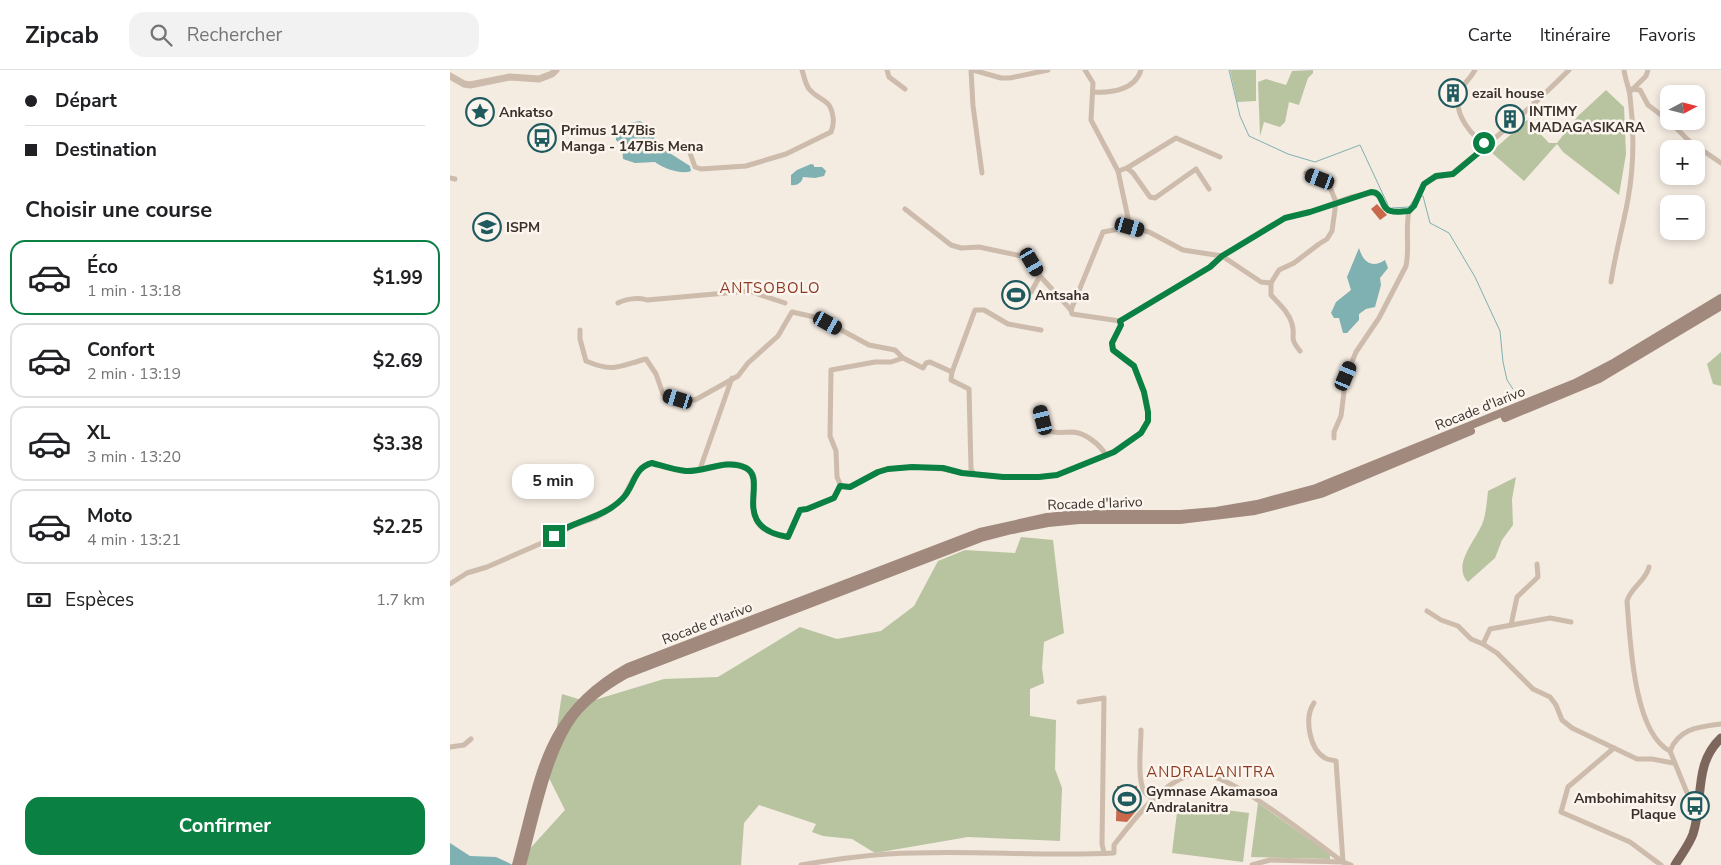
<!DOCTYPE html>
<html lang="fr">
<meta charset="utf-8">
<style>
body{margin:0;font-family:"Nunito Sans",sans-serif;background:#f2f2f2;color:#202124;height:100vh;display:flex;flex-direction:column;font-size:19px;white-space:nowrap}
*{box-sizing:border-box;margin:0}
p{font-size:16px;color:#757577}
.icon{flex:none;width:28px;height:28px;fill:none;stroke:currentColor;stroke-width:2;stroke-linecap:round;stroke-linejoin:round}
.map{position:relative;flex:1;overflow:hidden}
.panel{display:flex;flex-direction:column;background:#fff;width:450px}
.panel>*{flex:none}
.guide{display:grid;align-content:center;height:110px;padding:0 25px;background:#fff}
.needle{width:32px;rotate:83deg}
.buttons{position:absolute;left:1210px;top:15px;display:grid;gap:10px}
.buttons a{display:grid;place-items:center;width:45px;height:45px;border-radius:10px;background:#fff;box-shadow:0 2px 8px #0003;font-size:25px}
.end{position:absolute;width:22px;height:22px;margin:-11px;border:6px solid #0b8043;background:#fff;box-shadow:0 0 0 2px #fff}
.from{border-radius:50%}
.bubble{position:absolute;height:35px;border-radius:15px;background:#fff;box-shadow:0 2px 8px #0003;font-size:16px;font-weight:700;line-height:35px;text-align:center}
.car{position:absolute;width:15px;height:30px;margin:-15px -8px;border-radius:6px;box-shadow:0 0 4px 1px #0007;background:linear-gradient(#222 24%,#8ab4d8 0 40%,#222 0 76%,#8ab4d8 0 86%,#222 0)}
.guide b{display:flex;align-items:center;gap:18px;height:48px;font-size:19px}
.guide b+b{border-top:1px solid #e0e0e0}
.guide i{width:12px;height:12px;background:#202124}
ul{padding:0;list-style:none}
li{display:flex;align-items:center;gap:15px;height:75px;margin:0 10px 8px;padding:0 15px;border:2px solid #e0e0e0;border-radius:15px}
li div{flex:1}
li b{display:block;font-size:19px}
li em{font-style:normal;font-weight:700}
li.current{border-color:#0b8043}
li>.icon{width:45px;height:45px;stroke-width:1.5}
h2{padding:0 25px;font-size:22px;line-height:60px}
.pay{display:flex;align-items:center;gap:12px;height:55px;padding:0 25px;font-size:19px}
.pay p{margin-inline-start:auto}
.cta{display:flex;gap:10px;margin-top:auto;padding:10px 25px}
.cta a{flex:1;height:58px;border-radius:15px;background:#0b8043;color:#fff;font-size:20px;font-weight:700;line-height:58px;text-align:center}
header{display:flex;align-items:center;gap:30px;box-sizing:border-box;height:70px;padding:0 25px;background:#fff;border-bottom:1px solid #e0e0e0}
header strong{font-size:24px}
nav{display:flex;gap:28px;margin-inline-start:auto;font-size:18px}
.search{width:350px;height:45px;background:#f2f2f2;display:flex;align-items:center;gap:12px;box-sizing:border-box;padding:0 18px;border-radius:15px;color:#757577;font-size:19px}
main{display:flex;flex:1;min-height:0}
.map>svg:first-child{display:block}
</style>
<header>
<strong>Zipcab</strong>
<div class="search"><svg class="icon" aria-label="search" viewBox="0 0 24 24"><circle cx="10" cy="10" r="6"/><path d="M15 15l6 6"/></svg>Rechercher</div>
<nav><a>Carte</a><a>Itinéraire</a><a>Favoris</a></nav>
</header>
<main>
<section class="panel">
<div class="guide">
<b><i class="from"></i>Départ</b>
<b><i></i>Destination</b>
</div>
<h2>Choisir une course</h2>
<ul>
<li class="current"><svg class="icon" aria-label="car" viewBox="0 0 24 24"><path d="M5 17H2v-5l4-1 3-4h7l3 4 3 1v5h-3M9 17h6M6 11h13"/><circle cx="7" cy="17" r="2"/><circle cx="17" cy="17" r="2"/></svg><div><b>Éco</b><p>1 min · 13:18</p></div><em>$1.99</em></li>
<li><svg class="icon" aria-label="car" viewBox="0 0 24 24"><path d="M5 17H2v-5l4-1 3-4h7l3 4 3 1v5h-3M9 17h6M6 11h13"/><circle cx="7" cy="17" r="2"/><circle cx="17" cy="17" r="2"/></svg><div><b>Confort</b><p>2 min · 13:19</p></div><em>$2.69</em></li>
<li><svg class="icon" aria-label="car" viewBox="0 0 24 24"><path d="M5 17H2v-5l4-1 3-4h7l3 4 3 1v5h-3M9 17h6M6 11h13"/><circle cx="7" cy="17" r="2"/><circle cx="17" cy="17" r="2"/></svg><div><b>XL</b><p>3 min · 13:20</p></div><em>$3.38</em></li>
<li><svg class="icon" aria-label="car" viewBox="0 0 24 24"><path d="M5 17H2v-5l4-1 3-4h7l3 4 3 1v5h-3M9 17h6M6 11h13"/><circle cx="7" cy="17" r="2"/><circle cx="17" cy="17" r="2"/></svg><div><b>Moto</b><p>4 min · 13:21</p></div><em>$2.25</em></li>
</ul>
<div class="pay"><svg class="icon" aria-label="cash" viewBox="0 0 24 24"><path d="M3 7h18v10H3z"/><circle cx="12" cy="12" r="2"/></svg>Espèces<p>1.7 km</p></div>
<div class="cta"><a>Confirmer</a></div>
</section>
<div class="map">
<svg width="1271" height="795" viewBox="0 0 1271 795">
<rect width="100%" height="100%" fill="#f4ebe1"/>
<!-- green -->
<g fill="#b8c4a0">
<polygon points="780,0 806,0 806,31 787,32"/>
<polygon points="863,0 863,3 858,8 849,35 839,32 835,52 830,57 814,52 810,66 808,12 816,9 836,15 842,1"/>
<polygon points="1156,20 1174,37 1176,84 1169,125 1113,82 1107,74 1074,111 1041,82 1077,50 1099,73 1107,73 1128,46"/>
<polygon points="1271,282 1271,316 1263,314 1257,294"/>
<path d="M 1066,407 L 1062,429 L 1063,455 L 1052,470 L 1045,488 L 1018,512 C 1001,495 1027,469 1033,452 C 1036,443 1037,431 1038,421 Z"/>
<polygon points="571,467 603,470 614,563 594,572 592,598 594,613 580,619 580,646 606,650 605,699 612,718 610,771 518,767 425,783 402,769 373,766 362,762 366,754 309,735 294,753 291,795 65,795 115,740 99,708 112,624 138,632 214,609 268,607 350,557 387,569 431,561 464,536 488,491 515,480 565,483"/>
<polygon points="808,733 880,784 880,789 801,787"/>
<polygon points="728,734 799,743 793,792 722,783"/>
</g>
<!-- water -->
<g fill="#7fb0b2">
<path d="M 190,51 L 200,57 L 202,66 L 208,71 L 207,75 L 240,96 L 241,101 C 232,105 212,98 205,92 L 185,93 L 173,89 L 172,76 L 166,70 L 166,66 L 180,53 Z"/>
<path d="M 361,94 L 364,95 L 364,97 L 372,97 L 376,101 L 374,106 L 365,108 L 353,107 C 352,113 346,116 341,115 L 341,105 L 347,100 Z"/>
<path d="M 909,178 C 913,192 922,199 935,190 L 938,198 L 930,208 L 931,215 L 925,237 L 916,239 L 909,244 L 909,250 L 897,263 L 893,263 L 889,248 L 884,248 L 881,243 L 886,232 L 901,220 L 897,207 Z"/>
<polygon points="0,773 20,786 46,787 63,795 0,795"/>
</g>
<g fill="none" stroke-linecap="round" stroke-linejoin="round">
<!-- stream -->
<g stroke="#7fb0b2" stroke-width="1">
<polyline points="779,0 790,46 799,66 838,84 865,92 910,75 938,135"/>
<polyline points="970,126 973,126 980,153 999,163 1025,207 1050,261 1053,292 1057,310 1063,319"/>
<polyline points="942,138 959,137 965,128"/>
</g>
</g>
<!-- building -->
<g fill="#c8694b">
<polygon points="927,134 937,145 930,150 921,139"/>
<polygon points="667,716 687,716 687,740 677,752 666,751"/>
</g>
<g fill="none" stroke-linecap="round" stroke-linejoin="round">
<!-- minor -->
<g stroke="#cdbbac" stroke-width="5">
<polyline points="437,0 439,7 455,19"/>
<polyline points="521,0 523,36 532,103"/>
<polyline points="523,0 551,8 560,8 598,0"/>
<polyline points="635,0 643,13 641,50 668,101 680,157"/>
<path d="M 1025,0 C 1021,8 1012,15 1009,23 C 1003,42 1021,69 1039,74"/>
<polyline points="1182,19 1190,20 1198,35 1219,51"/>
<polyline points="1182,20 1196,6 1198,0"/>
<path d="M 644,22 C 661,23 685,20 691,0"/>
<polyline points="1219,51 1239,71 1271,93"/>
<path d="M 240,83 L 245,97 L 251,99 L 296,96 L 336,84 L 381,62 C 383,57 384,53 383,47 C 380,27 370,32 359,19 C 355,13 354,6 352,0"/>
<polyline points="677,98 726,68 770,87"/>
<polyline points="668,101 677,98 683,103 700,127 705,128 746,99 759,119"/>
<polyline points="0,108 5,109"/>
<polyline points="455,139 501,175 511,178 529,177 576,187 582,192 590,206 621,240"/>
<path d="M 959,141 C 968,133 968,120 977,112 C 988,103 998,108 1004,102 C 1045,69 1082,37 1119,0"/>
<path d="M 1161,212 C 1165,184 1173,157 1178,129 C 1184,96 1184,59 1180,26 C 1179,17 1175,9 1174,0"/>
<path d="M 821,213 L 821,225 C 829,234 839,242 842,254 C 846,268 838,266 850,281"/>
<polyline points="581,222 590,206"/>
<path d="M 168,233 C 175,229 189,227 197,230 L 299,221 L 335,233"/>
<path d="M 670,251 L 761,197 L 772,186 L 835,148 L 860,142 L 901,127 L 926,122 C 932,127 934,140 942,141 C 947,142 953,141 959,141 C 955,159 960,178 956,196 L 929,248 L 906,282 L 896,306 L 891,346 L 884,362 L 884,368"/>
<path d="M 130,260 L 130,269 L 136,291 C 164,303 169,296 196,289 L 206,304 L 213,324 L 228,329 L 245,330 L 288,306 L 298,293 L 328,266 L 342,242 L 369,248 L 419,275 L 445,280 L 453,288 L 473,298 L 476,293 L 480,292 L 502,302 L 501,310 L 519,319 L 521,399 L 524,404"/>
<polyline points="502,302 525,240 534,240 558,254 591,260"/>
<path d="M 590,341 L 595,360 C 605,364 613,362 623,362 C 636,363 650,375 656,385"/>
<polyline points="250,399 282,308"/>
<polyline points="391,416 387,407 386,381 380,366 381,300 425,292 441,292 453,288"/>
<path d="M 1199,497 C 1196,511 1181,517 1177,531 C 1180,567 1183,663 1220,681 L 1238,725 L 1248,729"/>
<path d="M 0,514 L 17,503 L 37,497 L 101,469 L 120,457 L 145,448 L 162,438 L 173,428 L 185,406 L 194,396 L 202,393 C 214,396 224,400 236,401 C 255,402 283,385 300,400 C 316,416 280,459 338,467 L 350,440 L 357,439 L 384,428 L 391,416 L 400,417 L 428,402 L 438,399 L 462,397 L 493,399 L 512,403 L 553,407 L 589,407 L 607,405 L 664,382 L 691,363 L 698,351 L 698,342 L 694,322 L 684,296 L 663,280 L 662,273 L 671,255 L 670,251 L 622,244 L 621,240 L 653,162 L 680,157 L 699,162 L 733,180 L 772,186 L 811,212 L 821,213 L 829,200 L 844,193 L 869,174 L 877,169 L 882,161 L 886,132 L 879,115 L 876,111 L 856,103"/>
<polyline points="977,541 991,550 1008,556 1021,569 1033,574"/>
<polyline points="1121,552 1100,548 1040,559 1033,574 1047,583 1083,619 1100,627 1106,635 1112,650 1122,658 1187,689 1202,689 1223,693"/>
<polyline points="1061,555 1067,527 1088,507 1087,494"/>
<polyline points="629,632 654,628 652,774 654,783"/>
<path d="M 864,633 C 854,647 859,679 875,688 C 878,690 883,690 886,691 L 893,792"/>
<path d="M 691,660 C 691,675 687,709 694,721 C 696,725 699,726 703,728"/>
<polyline points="0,677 14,675 21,669"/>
<polyline points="1164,678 1118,717 1111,742 1180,772 1211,795"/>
<path d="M 1220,681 C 1229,658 1249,657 1271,654"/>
<path d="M 351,795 C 380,790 409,786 438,784 C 514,779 589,787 664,783 L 664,775 C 682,752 715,707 747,704 C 778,700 865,772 893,792"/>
<polyline points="802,795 820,790 893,792 901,795"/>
</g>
<!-- tertiary -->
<polyline stroke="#cdbbac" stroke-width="7" points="0,6 14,14 20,15 60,7 89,9 102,4 106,0"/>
<!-- secondary -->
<g stroke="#a18a7d" stroke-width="8">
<polyline points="1055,348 1149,309 1271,236"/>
<path d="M 66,795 C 90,708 92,645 178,597 L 530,462 L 597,447 L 628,444 L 730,444 L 766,441 L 807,434 L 866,418 L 1125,313 L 1165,292 L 1271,228"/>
<path d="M 72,795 C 85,750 96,684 124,646 C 137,629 156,616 175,605 L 531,468 L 562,460 L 598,453 L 629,450 L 730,450 L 805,441 L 871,424 L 1021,361"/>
</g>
<!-- primary -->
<path stroke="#7d675c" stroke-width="9" d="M 1225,795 C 1231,785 1239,775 1243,764 C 1254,731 1243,694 1271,668"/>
</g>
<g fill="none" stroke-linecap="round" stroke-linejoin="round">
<!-- route -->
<path stroke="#0b8043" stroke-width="6" d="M 104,466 C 124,449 152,450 173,428 C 184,417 184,397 202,393 C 213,396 224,400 236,401 C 256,402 276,388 296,398 C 319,410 278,457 338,467 L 350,440 L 357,439 L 384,428 L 390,416 L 400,417 L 428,402 L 438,399 L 462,397 L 493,398 L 512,403 L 553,407 L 589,407 L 607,405 L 664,382 L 691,363 L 698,351 L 698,342 L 694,322 L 684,296 L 663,280 L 662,273 L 671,255 L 670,251 L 760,197 L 772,186 L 835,148 L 860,142 L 921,122 C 934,122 930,139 941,141 C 946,143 953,141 959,141 L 964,136 L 974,114 L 986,106 L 1003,104 L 1039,74 L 1034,73"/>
</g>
<!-- icons -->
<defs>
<symbol id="building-ring" viewBox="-11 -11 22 22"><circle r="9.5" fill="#fbf5ee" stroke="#1f5a5e" stroke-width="1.5"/><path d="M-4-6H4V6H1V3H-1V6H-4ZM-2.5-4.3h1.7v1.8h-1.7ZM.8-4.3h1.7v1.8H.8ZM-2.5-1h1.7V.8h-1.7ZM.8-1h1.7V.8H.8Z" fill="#1f5a5e"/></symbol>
<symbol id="sight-ring" viewBox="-11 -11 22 22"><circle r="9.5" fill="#fbf5ee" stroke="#1f5a5e" stroke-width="1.5"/><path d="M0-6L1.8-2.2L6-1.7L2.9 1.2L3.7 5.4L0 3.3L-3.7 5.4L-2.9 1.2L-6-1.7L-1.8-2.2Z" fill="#1f5a5e"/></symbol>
<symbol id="bus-ring" viewBox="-11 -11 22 22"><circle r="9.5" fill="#fbf5ee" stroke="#1f5a5e" stroke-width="1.5"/><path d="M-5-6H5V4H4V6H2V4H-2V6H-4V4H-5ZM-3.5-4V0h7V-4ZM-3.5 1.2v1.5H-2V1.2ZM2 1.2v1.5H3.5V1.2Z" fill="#1f5a5e"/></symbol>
<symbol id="university-ring" viewBox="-11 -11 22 22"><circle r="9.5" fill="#fbf5ee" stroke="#1f5a5e" stroke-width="1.5"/><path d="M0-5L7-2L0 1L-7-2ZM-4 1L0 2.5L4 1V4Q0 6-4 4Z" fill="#1f5a5e"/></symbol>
<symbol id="stadium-ring" viewBox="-11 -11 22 22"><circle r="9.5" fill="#fbf5ee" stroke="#1f5a5e" stroke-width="1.5"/><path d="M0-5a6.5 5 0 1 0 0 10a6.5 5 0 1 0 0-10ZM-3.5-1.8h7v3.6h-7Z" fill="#1f5a5e"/></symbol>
</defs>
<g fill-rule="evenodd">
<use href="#building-ring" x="987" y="7" width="32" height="32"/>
<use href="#sight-ring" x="14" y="26" width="32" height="32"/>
<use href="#building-ring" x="1044" y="33" width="32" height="32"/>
<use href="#bus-ring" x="76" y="52" width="32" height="32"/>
<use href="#university-ring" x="21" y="141" width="32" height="32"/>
<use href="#stadium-ring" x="550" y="209" width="32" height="32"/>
<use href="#stadium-ring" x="661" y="713" width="32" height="32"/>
<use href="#bus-ring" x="1229" y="720" width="32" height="32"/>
</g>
<g text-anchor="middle" stroke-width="5" stroke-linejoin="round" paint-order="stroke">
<!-- poi labels -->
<g font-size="14" font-weight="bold" fill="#3b302b" stroke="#fbf5ee" text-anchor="start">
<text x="1022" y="28">ezail house</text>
<text x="1079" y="46">INTIMY<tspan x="1079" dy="16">MADAGASIKARA</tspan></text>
<text x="49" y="47">Ankatso</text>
<text x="111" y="65">Primus 147Bis<tspan x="111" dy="16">Manga - 147Bis Mena</tspan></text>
<text x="56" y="162">ISPM</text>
<text x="585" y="230">Antsaha</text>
<text x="696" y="726">Gymnase Akamasoa<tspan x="696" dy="16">Andralanitra</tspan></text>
<text x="1226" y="733" text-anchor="end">Ambohimahitsy<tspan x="1226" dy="16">Plaque</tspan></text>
</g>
<!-- street labels -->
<g font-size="14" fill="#3b302b" stroke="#fbf5ee">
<text transform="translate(1030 338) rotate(-22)" y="5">Rocade d'Iarivo</text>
<text transform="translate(645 433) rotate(-2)" y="5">Rocade d'Iarivo</text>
<text transform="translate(257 553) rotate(-21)" y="5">Rocade d'Iarivo</text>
</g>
<!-- neighbourhood labels -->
<g font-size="15" letter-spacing="1" fill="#8c3b22" stroke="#fbf5ee">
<text x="320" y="223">ANTSOBOLO</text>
<text x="761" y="707">ANDRALANITRA</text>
</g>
</g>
</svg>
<div class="buttons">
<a><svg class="needle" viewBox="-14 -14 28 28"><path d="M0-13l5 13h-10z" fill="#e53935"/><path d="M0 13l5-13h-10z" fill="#757577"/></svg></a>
<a>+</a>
<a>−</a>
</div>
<i class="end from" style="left:1034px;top:73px"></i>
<i class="end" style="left:104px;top:466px"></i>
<div class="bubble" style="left:62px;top:394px;width:82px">5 min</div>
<i class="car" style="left:870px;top:109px;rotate:291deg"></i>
<i class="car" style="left:680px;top:157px;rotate:106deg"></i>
<i class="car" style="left:582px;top:192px;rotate:150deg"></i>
<i class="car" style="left:378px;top:253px;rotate:119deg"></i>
<i class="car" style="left:896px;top:306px;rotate:23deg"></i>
<i class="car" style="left:228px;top:329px;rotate:287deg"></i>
<i class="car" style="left:593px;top:350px;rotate:346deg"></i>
</div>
</main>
